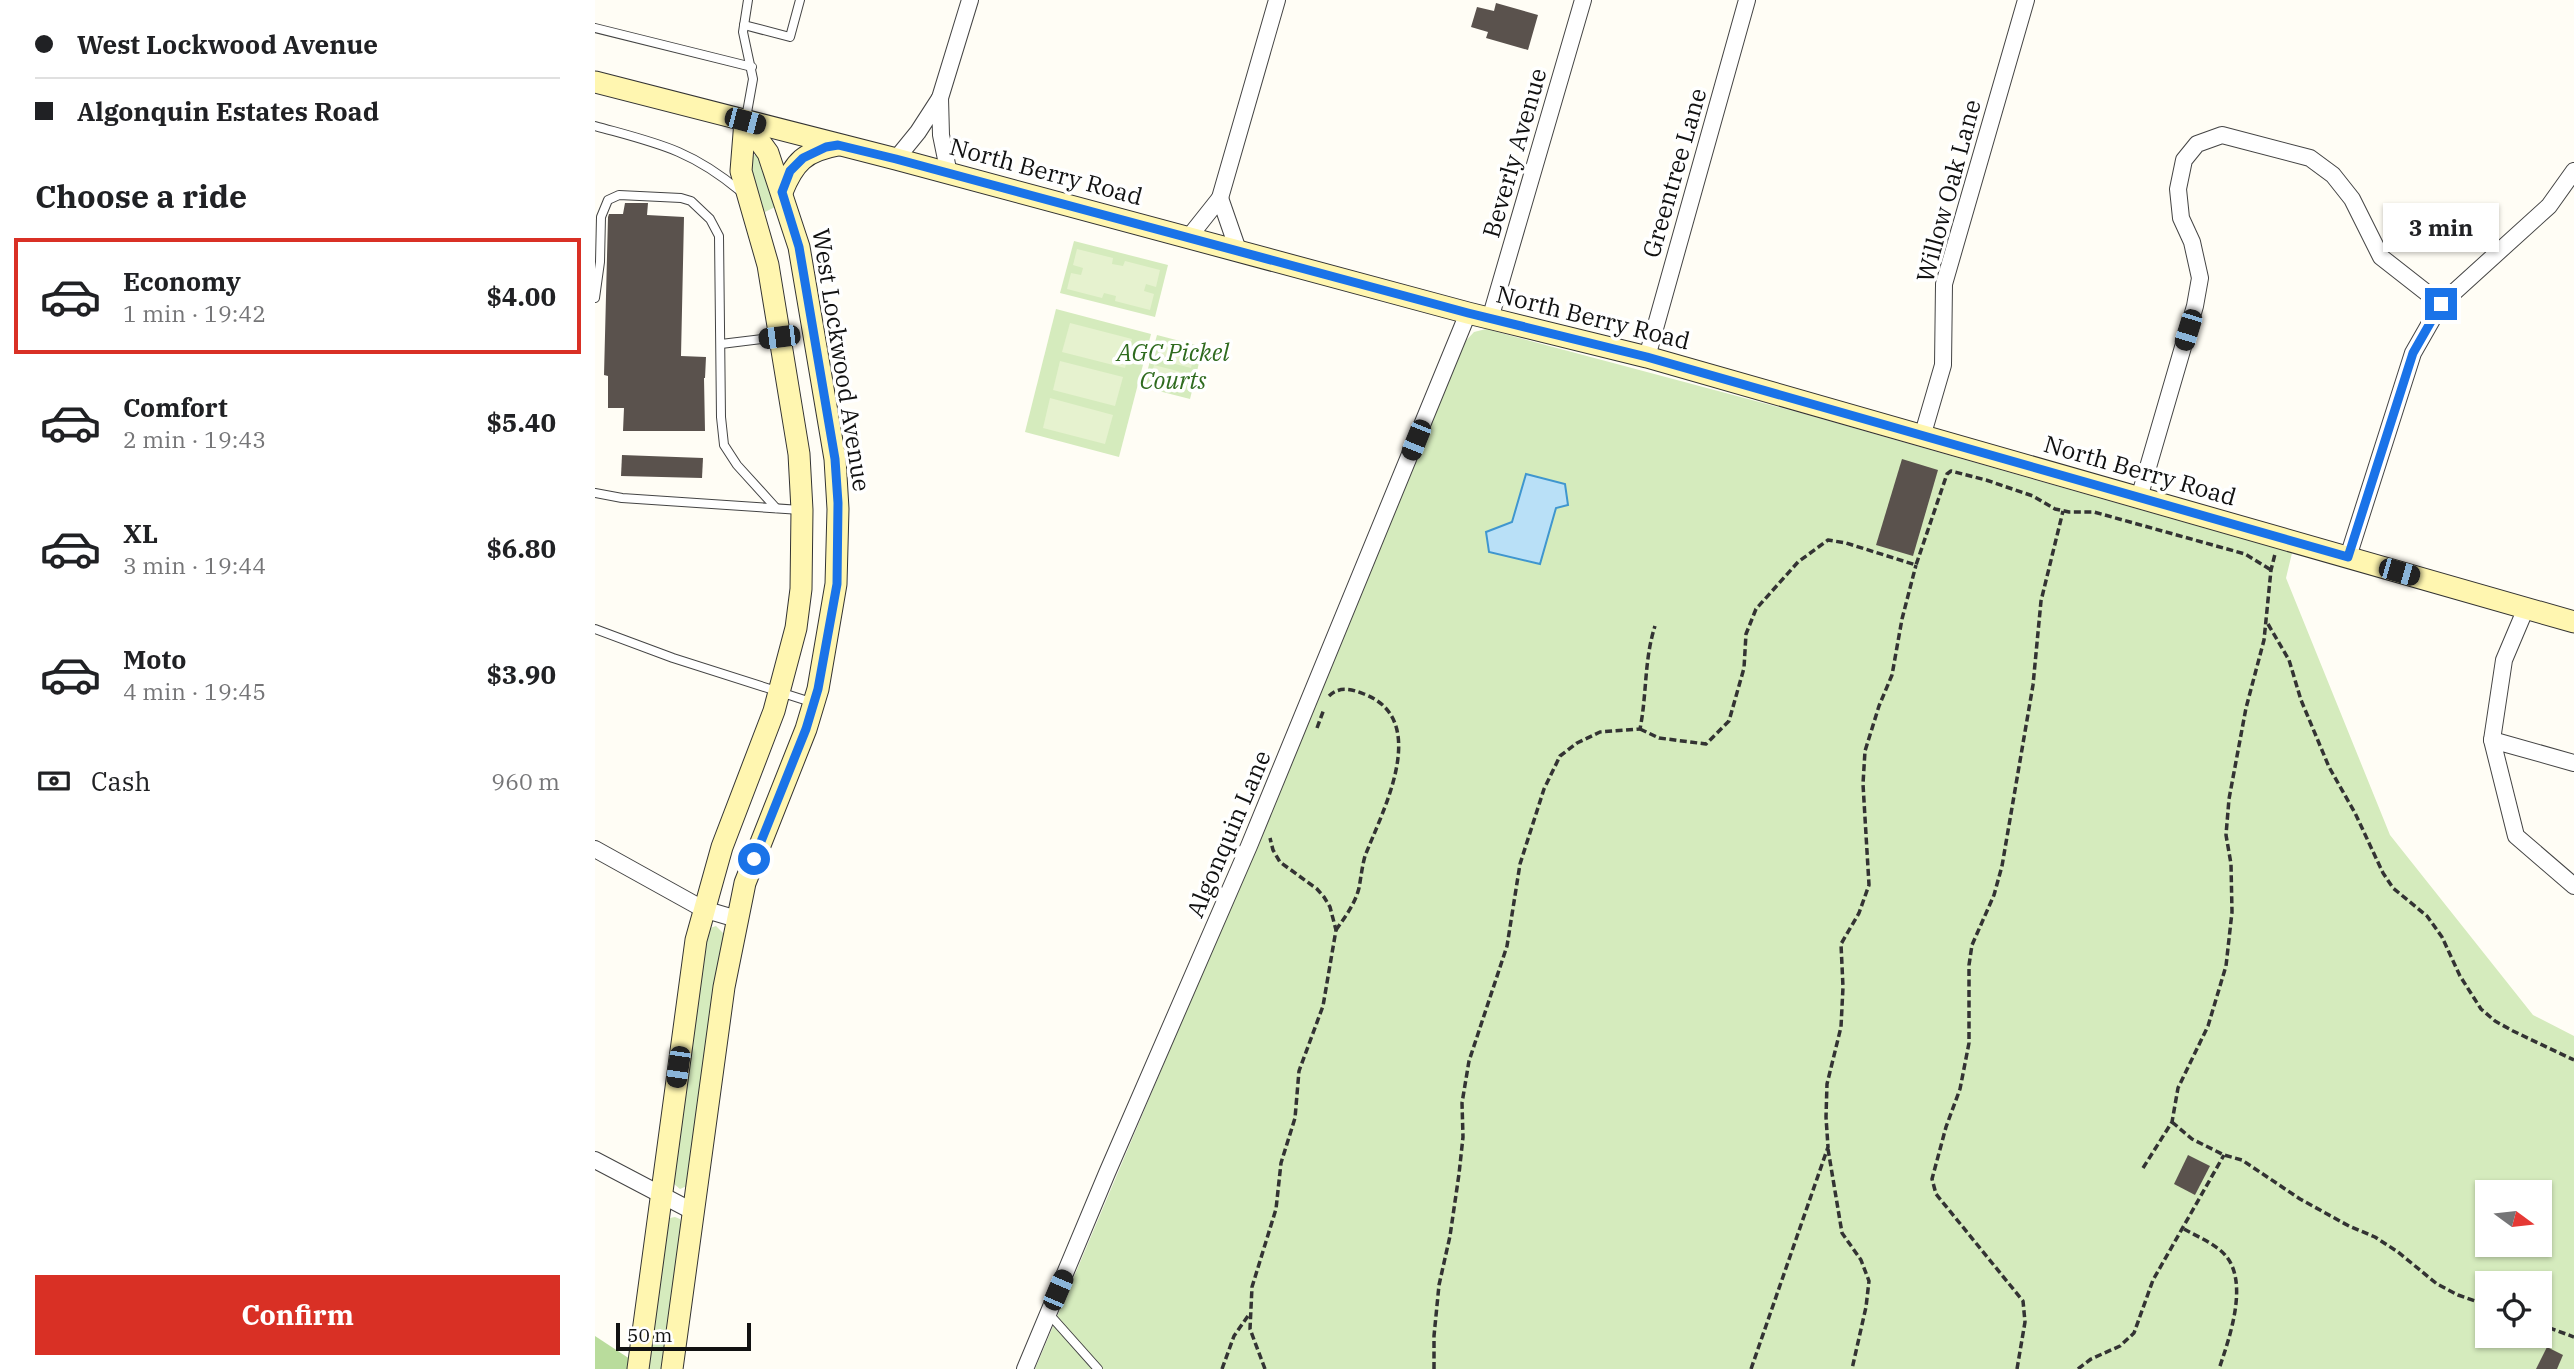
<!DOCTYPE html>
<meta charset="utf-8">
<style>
body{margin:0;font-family:"IBM Plex Serif",serif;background:#f6f6f6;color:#202124;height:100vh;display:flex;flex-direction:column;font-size:26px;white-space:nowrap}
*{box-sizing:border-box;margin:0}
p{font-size:23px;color:#757577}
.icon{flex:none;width:38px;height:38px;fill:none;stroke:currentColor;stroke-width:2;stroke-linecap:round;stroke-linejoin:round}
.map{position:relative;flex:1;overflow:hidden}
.details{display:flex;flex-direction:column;background:#fff;width:595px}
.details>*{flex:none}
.hud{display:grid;align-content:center;height:154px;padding:0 35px;background:#fff}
.needle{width:46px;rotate:105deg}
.buttons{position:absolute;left:1880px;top:1180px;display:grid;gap:14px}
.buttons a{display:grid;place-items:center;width:77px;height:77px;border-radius:0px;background:#fff;box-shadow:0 2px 5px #0004;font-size:35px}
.scale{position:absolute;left:21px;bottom:18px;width:135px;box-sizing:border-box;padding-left:7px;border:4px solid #111;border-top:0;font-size:19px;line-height:24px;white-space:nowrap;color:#111;-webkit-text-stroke:5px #fff;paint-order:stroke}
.end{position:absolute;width:32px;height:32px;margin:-16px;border:9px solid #1a73e8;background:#fff;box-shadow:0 0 0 4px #fff}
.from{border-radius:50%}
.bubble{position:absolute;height:49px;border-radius:0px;background:#fff;box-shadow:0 2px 5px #0004;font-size:23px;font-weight:700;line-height:49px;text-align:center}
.car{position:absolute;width:21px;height:42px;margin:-21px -10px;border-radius:9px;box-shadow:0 0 5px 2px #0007;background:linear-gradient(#222 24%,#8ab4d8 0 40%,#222 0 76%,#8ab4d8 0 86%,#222 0)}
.hud b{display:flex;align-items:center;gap:24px;height:66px;font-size:26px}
.hud b+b{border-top:2px solid #e0e0e0}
.hud i{width:18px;height:18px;background:#202124}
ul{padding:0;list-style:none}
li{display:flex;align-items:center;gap:21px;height:116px;margin:0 14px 10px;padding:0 21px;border:4px solid transparent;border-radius:0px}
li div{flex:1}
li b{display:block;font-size:26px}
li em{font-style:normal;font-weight:700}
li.current{border-color:#d93025}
li>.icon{width:63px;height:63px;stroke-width:1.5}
h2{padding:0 35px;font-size:32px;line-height:84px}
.pay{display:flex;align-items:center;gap:18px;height:77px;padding:0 35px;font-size:26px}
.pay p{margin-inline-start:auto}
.action{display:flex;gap:14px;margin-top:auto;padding:14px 35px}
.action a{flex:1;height:80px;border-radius:0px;background:#d93025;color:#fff;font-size:28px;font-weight:700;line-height:80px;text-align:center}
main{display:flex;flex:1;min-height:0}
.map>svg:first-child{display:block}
</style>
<main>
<section class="details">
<div class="hud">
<b><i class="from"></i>West Lockwood Avenue</b>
<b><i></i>Algonquin Estates Road</b>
</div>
<h2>Choose a ride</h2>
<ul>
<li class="current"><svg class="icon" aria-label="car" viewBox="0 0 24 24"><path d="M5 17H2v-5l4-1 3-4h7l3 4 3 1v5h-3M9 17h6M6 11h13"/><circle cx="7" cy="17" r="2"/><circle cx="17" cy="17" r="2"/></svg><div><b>Economy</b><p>1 min · 19:42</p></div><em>$4.00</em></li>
<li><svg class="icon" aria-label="car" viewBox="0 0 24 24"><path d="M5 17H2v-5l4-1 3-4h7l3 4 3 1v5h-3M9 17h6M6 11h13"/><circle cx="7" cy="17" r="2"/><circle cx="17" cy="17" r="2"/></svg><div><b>Comfort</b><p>2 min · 19:43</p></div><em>$5.40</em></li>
<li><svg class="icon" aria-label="car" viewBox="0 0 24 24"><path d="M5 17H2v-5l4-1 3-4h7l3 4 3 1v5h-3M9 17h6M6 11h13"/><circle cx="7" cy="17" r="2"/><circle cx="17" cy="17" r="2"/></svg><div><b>XL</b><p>3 min · 19:44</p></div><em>$6.80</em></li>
<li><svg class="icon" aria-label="car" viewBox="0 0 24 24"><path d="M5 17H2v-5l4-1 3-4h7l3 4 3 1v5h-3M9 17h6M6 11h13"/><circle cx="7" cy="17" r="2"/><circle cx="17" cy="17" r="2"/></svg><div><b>Moto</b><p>4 min · 19:45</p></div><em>$3.90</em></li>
</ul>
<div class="pay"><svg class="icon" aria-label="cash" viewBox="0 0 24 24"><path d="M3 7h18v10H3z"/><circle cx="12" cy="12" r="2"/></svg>Cash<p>960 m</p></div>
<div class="action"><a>Confirm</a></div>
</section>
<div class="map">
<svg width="1979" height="1369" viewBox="0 0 1979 1369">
<rect width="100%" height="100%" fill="#fffdf5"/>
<!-- green -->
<g fill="#d5ebbd" fill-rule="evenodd">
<path d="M 163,154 L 184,205 L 170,212 C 160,192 156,178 157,156 Z"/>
<polygon points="479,241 573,265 560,317 465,293"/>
<polygon points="461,309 556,334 524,457 430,432"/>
<path d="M 891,329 L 1202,412 L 1697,553 L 1691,578 L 1795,835 L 1938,1015 L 1979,1036 L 1979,1369 L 440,1369 L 744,649 L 867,345 L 879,332 ZM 1892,1192 L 1944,1192 L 1944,1244 L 1892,1244 ZM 1892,1283 L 1944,1283 L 1944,1335 L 1892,1335 Z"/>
<polygon points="562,335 608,347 595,399 548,387"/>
<polygon points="121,926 129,934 92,1186 85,1189 79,1184 78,1177 106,969 115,928"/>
<polygon points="80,1217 85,1219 87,1225 67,1369 54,1369 72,1224 75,1218"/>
</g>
<!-- forest -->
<polygon fill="#b9dc9c" points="0,1336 35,1359 34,1369 0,1369"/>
<!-- pitch -->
<g fill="#e6f2cf">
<polygon points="482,249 518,258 517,264 528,266 530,261 565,270 561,287 551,284 549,291 559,294 555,310 520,301 521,296 509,293 507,298 472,289 476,273 486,275 488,268 478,265"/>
<polygon points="475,323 537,339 530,368 467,352"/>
<polygon points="565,343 600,352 596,368 561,359"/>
<polygon points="465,361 528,377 520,406 458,390"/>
<polygon points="559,365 594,374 590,390 555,381"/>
<polygon points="455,398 518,415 510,444 448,428"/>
</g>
<!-- water -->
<polygon fill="#b9e0f7" stroke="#3f96cf" stroke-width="2" points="931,474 970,484 973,505 961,508 945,564 894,552 891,532 917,522"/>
<!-- building -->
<g fill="#5a524d">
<polygon points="901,3 943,15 933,50 891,38 893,32 876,27 882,7 899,11"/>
<polygon points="30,203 53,203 52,215 89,217 86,356 111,357 110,378 109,378 110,431 28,431 29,408 13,408 13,376 9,375 13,217 14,214 28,214"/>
<polygon points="27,455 108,458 107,478 26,476"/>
<polygon points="1307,459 1343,470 1318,556 1281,545"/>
<polygon points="1593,1155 1615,1166 1600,1195 1579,1184"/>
<polygon points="1952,1347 1968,1355 1962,1369 1941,1369"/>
</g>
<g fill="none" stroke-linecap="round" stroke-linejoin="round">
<defs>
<g id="lane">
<polyline points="149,25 195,37 205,0"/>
<polyline points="0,28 157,67"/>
<polyline points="151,118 158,79 148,32 153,0"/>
<path d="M 0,126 C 61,143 95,149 145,191"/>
<polyline points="0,298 5,262 6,217 13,200 24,195 86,198 96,201 115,219 124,236 126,417 129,445 142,465 181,508"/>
<polyline points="126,344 184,337"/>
<polyline points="0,493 27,498 206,510"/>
<polyline points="0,629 78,658 216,702"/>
<polyline points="454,1314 503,1369"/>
</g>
<g id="street">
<polyline points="345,98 375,0"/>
<polyline points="301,159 323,132 345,98 346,135 354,174"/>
<polyline points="625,198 682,0"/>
<polyline points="594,237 625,198 643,250"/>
<polyline points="895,319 988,0"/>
<polyline points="1052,357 1152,0"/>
<polyline points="1327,437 1348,365 1349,284 1431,0"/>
<polyline points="1544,498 1600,306 1605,278 1597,242 1586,218 1583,189 1589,160 1602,144 1627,135 1715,158 1738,175 1757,199 1786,257 1846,304"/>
<polyline points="1753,557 1818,353 1846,304 1954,206 1979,171"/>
<polyline points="1897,740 1909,660 1931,608"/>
<polyline points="1979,763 1897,740 1921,836 1979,886"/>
<polyline points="0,849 108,909 142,919"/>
<polyline points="0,1160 99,1212"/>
<polyline points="430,1369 512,1173 654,846 873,313"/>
</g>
<g id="secondary">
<polyline points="0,82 301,159 873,313 1052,357 1979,622"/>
<path d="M 187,192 C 199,162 210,151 243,145"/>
<polyline points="43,1369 101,940 127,847 179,711 201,628 206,589 207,510 204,454 173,265 146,171 150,121"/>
<polyline points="77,1369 129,987 150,883 211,729 223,689 241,584 243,509 240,459 204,247 173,153 150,121"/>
</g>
</defs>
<!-- lane casing -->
<use href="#lane" stroke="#444" stroke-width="10"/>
<!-- street casing -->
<use href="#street" stroke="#444" stroke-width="18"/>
<!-- secondary casing -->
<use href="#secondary" stroke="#333" stroke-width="23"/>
<!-- path -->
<g stroke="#333" stroke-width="3.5" stroke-dasharray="7 3.5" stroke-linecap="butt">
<polyline points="1673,624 1694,660 1706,700 1734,767 1760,813 1788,873 1798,888 1832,916 1847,937 1865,976 1886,1009 1900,1021 1918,1031 1979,1060"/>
<path d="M 734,696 C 744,686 757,689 769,694 C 837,720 787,812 770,856 C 767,867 766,877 764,888 C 760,904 750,917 741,930"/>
<polyline points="722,728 729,709"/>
<polyline points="1045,729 1064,738 1111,744 1134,721 1149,668 1151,634 1161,609 1203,562 1233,540 1251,543 1321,565 1352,474 1356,471 1391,480 1438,496 1460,509 1474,512 1499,512 1650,554 1676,570"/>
<polyline points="1577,1122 1597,1139 1629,1155 1647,1160 1705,1199 1754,1226 1780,1237 1803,1252 1842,1284 1863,1295 1892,1305"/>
<polyline points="1233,1149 1247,1233 1266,1260 1274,1281 1271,1307 1257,1369"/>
<polyline points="1548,1168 1577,1122 1583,1088 1613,1026 1631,966 1637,912 1636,864 1631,835 1634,799 1651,708 1669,640 1676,570 1680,554"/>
<path d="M 1589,1229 C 1603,1237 1621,1244 1631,1256 C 1654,1284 1634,1339 1624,1369"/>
<polyline points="1944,1324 1979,1337"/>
<polyline points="627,1369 639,1336 655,1313"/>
<polyline points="670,1369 655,1329 657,1287 681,1209 686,1163 700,1118 704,1071 728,1006 741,930 735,907 729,897 722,889 685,862 678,850 675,838"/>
<path d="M 839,1369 L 839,1336 L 844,1285 L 855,1236 L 864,1174 L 868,1137 L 867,1103 L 874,1061 L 912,946 L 925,864 L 949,789 L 965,756 L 982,743 L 1005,732 L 1045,729 C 1052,694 1049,660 1060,626"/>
<polyline points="1156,1369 1233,1147 1231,1117 1232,1084 1246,1027 1248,987 1246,944 1264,913 1274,885 1268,784 1270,751 1284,706 1297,675 1307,619 1321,565"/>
<polyline points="1422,1369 1430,1322 1428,1301 1341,1194 1337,1179 1351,1127 1365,1089 1374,1043 1374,965 1377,945 1399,895 1407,866 1438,685 1446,601 1468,511"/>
<polyline points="1483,1369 1496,1359 1525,1346 1539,1333 1558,1280 1629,1155"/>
</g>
<!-- lane -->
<use href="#lane" stroke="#fff" stroke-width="8"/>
<!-- street -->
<use href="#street" stroke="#fff" stroke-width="16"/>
<!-- secondary -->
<use href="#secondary" stroke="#fff6b0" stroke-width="21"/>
</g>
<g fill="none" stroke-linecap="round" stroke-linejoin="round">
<!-- route -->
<polyline stroke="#1a73e8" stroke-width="9" points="159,859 211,729 223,689 242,584 243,503 240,459 204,247 187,192 195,171 208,158 231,147 243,145 301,159 873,313 1052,357 1753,557 1818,353 1846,304"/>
</g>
<g text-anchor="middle" stroke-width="7" stroke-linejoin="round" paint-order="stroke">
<!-- street labels -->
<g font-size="24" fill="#111" stroke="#fff">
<text transform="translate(920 153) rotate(-74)" y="8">Beverly Avenue</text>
<text transform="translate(451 172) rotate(15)" y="8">North Berry Road</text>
<text transform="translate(1080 173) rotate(-74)" y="8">Greentree Lane</text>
<text transform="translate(1354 191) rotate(-75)" y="8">Willow Oak Lane</text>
<text transform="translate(998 318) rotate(14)" y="8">North Berry Road</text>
<text transform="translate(246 360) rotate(81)" y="8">West Lockwood Avenue</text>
<text transform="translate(1545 471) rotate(16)" y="8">North Berry Road</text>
<text transform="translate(634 834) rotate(-67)" y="8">Algonquin Lane</text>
</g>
<!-- park labels -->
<g font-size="24" font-style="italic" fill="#2f6b1f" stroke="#fff">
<text x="578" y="361">AGC Pickel<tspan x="578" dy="28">Courts</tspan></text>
</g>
</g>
</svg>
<div class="buttons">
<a><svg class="needle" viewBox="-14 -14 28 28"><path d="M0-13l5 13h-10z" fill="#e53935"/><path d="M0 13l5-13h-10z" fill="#757577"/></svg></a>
<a><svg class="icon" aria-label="locate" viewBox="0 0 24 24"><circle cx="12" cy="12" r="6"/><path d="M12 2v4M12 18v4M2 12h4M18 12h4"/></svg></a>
</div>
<div class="scale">50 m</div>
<i class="end from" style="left:159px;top:859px"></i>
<i class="end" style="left:1846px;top:304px"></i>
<div class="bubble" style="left:1788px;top:203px;width:116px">3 min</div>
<i class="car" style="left:150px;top:121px;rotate:105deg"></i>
<i class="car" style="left:1593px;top:330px;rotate:197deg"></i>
<i class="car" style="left:184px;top:337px;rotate:263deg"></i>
<i class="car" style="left:821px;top:440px;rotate:202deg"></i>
<i class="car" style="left:1804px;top:572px;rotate:106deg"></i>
<i class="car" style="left:83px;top:1067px;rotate:188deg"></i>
<i class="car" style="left:463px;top:1290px;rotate:23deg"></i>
</div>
</main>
